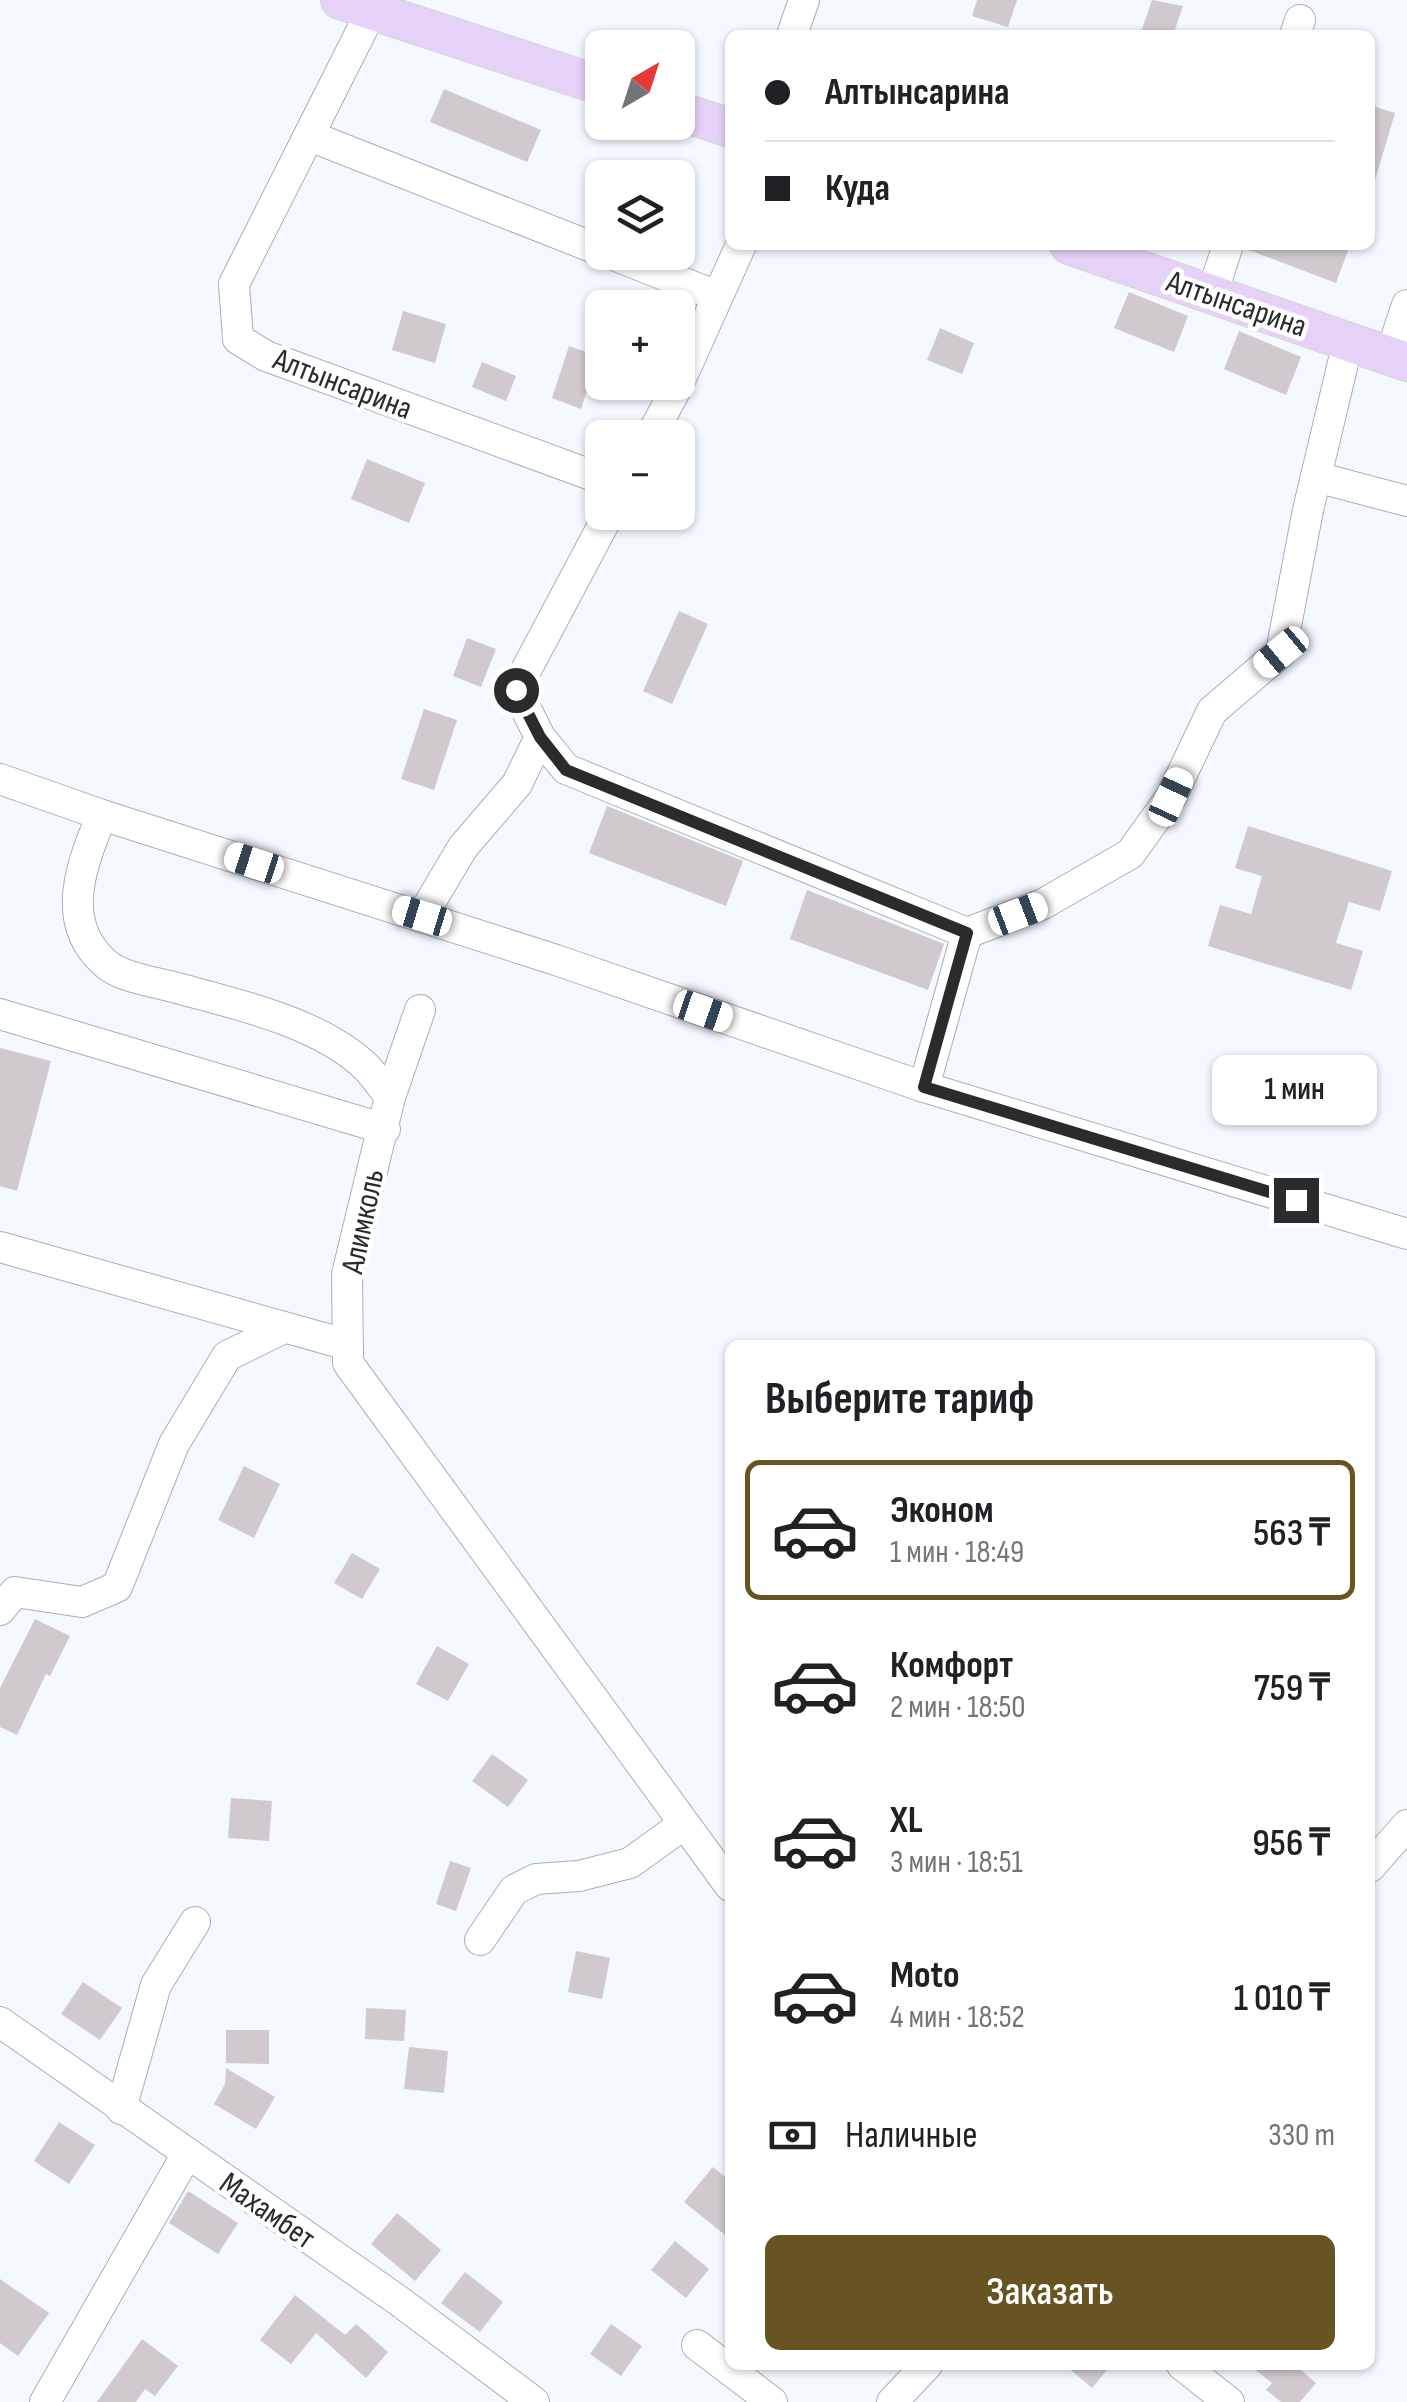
<!DOCTYPE html>
<html lang="ru">
<meta charset="utf-8">
<style>
body{margin:0;font-family:"Sofia Sans Condensed",sans-serif;background:#f6f6f6;color:#202124;height:100vh;display:flex;flex-direction:column;font-size:38px;white-space:nowrap}
*{box-sizing:border-box;margin:0}
p{font-size:32px;color:#757577}
.icon{flex:none;width:55px;height:55px;fill:none;stroke:currentColor;stroke-width:2;stroke-linecap:round;stroke-linejoin:round}
.map{position:relative;flex:1;overflow:hidden}
.side{position:absolute;left:725px;top:1340px;width:650px;height:1030px;display:flex;flex-direction:column;background:#fff;border-radius:15px;box-shadow:0 2px 8px #0004}
.side>*{flex:none}
.hud{position:absolute;left:725px;top:30px;width:650px;height:220px;border-radius:15px;box-shadow:0 2px 8px #0004;display:grid;align-content:center;height:220px;padding:0 40px;background:#fff}
.needle{width:65px;rotate:39deg}
.fabs{position:absolute;left:585px;top:30px;display:grid;gap:20px}
.fabs a{display:grid;place-items:center;width:110px;height:110px;border-radius:15px;background:#fff;box-shadow:0 2px 8px #0004;font-size:50px}
.end{position:absolute;width:45px;height:45px;margin:-22px;border:12px solid #292b2d;background:#fff;box-shadow:0 0 0 5px #fff}
.from{border-radius:50%}
.bubble{position:absolute;height:70px;border-radius:15px;background:#fff;box-shadow:0 2px 8px #0004;font-size:32px;font-weight:600;line-height:70px;text-align:center}
.car{position:absolute;width:30px;height:60px;margin:-30px -15px;border-radius:12px;box-shadow:0 0 8px 2px #0007;background:linear-gradient(#fff 24%,#345 0 40%,#fff 0 76%,#345 0 86%,#fff 0)}
.hud b{display:flex;align-items:center;gap:35px;height:95px;font-size:38px}
.hud b+b{border-top:2px solid #e0e0e0}
.hud i{width:25px;height:25px;background:#202124}
ul{padding:0;list-style:none}
li{display:flex;align-items:center;gap:30px;height:140px;margin:0 20px 15px;padding:0 20px;border:5px solid transparent;border-radius:15px}
li div{flex:1}
li b{display:block;font-size:38px}
li em{font-style:normal;font-weight:600}
li.selected{border-color:#675422}
li>.icon{width:90px;height:90px;stroke-width:1.5}
h2{padding:0 40px;font-size:45px;line-height:120px}
.pay{display:flex;align-items:center;gap:25px;height:110px;padding:0 40px;font-size:38px}
.pay p{margin-inline-start:auto}
.button{display:flex;gap:20px;margin-top:auto;padding:20px 40px}
.button a{flex:1;height:115px;border-radius:15px;background:#675422;color:#fff;font-size:40px;font-weight:600;line-height:115px;text-align:center}
.map>svg:first-child{display:block}
</style>
<div class="map">
<svg width="1407" height="2402" viewBox="0 0 1407 2402">
<rect width="100%" height="100%" fill="#f4f8ff"/>
<!-- building -->
<g fill="#d0cacf">
<polygon points="977,0 1017,0 1008,27 972,16"/>
<polygon points="1152,0 1183,6 1173,35 1140,35"/>
<polygon points="444,89 541,130 527,162 430,122"/>
<polygon points="1370,105 1395,113 1375,180 1370,179"/>
<polygon points="1246,245 1350,245 1336,283 1246,249"/>
<polygon points="1129,292 1188,316 1174,352 1114,328"/>
<polygon points="403,311 446,324 435,363 392,350"/>
<polygon points="940,328 974,343 962,374 927,360"/>
<polygon points="1239,331 1301,357 1286,395 1224,369"/>
<polygon points="569,346 598,356 581,409 552,398"/>
<polygon points="482,362 516,376 506,401 472,387"/>
<polygon points="367,459 425,483 409,523 351,499"/>
<polygon points="679,611 708,624 672,704 643,691"/>
<polygon points="467,638 496,649 481,687 453,676"/>
<polygon points="424,709 457,720 434,790 401,779"/>
<polygon points="607,806 743,861 726,906 589,853"/>
<polygon points="1248,826 1392,871 1380,911 1349,902 1336,943 1363,951 1351,990 1208,946 1220,905 1251,914 1262,876 1235,868"/>
<polygon points="807,890 944,944 928,990 790,939"/>
<polygon points="0,1048 51,1061 17,1191 0,1186"/>
<polygon points="244,1466 280,1484 254,1538 218,1520"/>
<polygon points="352,1553 380,1569 362,1599 334,1583"/>
<polygon points="35,1619 70,1636 50,1676 46,1674 17,1735 0,1727 0,1688"/>
<polygon points="437,1646 469,1664 448,1701 416,1684"/>
<polygon points="492,1754 528,1780 508,1807 472,1781"/>
<polygon points="231,1798 272,1801 269,1841 228,1838"/>
<polygon points="450,1861 471,1868 456,1911 436,1904"/>
<polygon points="576,1951 610,1958 602,1999 568,1992"/>
<polygon points="83,1982 122,2008 100,2040 61,2014"/>
<polygon points="366,2008 406,2010 404,2041 365,2039"/>
<polygon points="226,2030 269,2030 269,2064 226,2063"/>
<polygon points="409,2047 448,2051 444,2093 404,2089"/>
<polygon points="226,2068 275,2097 256,2129 214,2104 225,2084"/>
<polygon points="59,2122 95,2145 69,2184 34,2161"/>
<polygon points="713,2167 730,2181 730,2239 684,2202"/>
<polygon points="188,2191 238,2223 218,2254 169,2223"/>
<polygon points="397,2213 441,2250 415,2281 371,2244"/>
<polygon points="675,2241 709,2269 686,2298 651,2270"/>
<polygon points="465,2272 503,2302 480,2332 441,2303"/>
<polygon points="0,2279 49,2313 18,2356 0,2343"/>
<polygon points="295,2295 345,2335 356,2324 388,2352 366,2378 316,2333 291,2364 260,2340"/>
<polygon points="611,2324 642,2346 621,2376 590,2354"/>
<polygon points="142,2339 178,2366 155,2396 145,2389 136,2402 97,2402"/>
<polygon points="1065,2365 1111,2365 1092,2388"/>
<polygon points="1249,2365 1295,2365 1316,2383 1300,2402 1281,2402 1266,2390 1272,2383"/>
</g>
<g fill="none" stroke-linecap="round" stroke-linejoin="round">
<defs>
<g id="minor">
<polyline points="372,10 234,284 238,339 266,356 602,479"/>
<polyline points="792,35 804,0"/>
<polyline points="1295,35 1300,20"/>
<polyline points="310,136 602,251"/>
<polyline points="606,252 717,296"/>
<polyline points="1212,294 1228,245"/>
<polyline points="1390,356 1407,305"/>
<polyline points="650,438 678,385 741,245"/>
<polyline points="1316,477 1407,501"/>
<polyline points="540,737 566,769 967,933 1043,904 1130,854 1171,797 1212,711 1281,652 1308,510 1348,342"/>
<polyline points="0,779 102,815 556,960 924,1087 1407,1234"/>
<path d="M 102,815 C 82,863 58,922 105,963 C 121,978 156,982 177,988 C 237,1004 321,1023 366,1067 C 375,1076 382,1087 390,1097 L 347,1274 L 348,1363 L 730,1886"/>
<polyline points="422,916 463,847 517,784 540,737 516,689 610,512"/>
<polyline points="0,1014 385,1129"/>
<polyline points="924,1087 967,933"/>
<polyline points="390,1097 420,1010"/>
<polyline points="0,1247 348,1345"/>
<polyline points="0,1610 15,1592 82,1602 117,1587 174,1444 227,1356 284,1328"/>
<polyline points="1370,1867 1407,1825"/>
<polyline points="480,1940 514,1890 536,1879 579,1876 630,1863 684,1824"/>
<polyline points="0,2022 399,2301 534,2402"/>
<polyline points="121,2109 156,1985 195,1922"/>
<polyline points="697,2345 772,2402"/>
<polyline points="1182,2365 1229,2402"/>
<polyline points="45,2402 187,2154"/>
<polyline points="892,2402 927,2365"/>
</g>
<g id="major">
<polyline points="340,0 602,86"/>
<polyline points="678,111 730,128"/>
<polyline points="1069,245 1407,362"/>
</g>
</defs>
<!-- minor casing -->
<use href="#minor" stroke="#abafb5" stroke-width="32"/>
<!-- major casing -->
<use href="#major" stroke="#d4d5d5" stroke-width="40"/>
<!-- minor -->
<use href="#minor" stroke="#fff" stroke-width="30"/>
<!-- major -->
<use href="#major" stroke="#e6d1f9" stroke-width="38"/>
</g>
<g fill="none" stroke-linecap="round" stroke-linejoin="round">
<!-- route -->
<polyline stroke="#292b2d" stroke-width="12" points="516,690 540,737 566,770 967,933 924,1087 1296,1200"/>
</g>
<g text-anchor="middle" stroke-width="9" stroke-linejoin="round" paint-order="stroke">
<!-- street labels -->
<g font-size="32" fill="#292b2d" stroke="#fff">
<text transform="translate(1237 303) rotate(19)" y="11">Алтынсарина</text>
<text transform="translate(343 383) rotate(21)" y="11">Алтынсарина</text>
<text transform="translate(362 1221) rotate(-78)" y="11">Алимколь</text>
<text transform="translate(268 2210) rotate(35)" y="11">Махамбет</text>
</g>
</g>
</svg>
<div class="fabs">
<a><svg class="needle" viewBox="-14 -14 28 28"><path d="M0-13l5 13h-10z" fill="#e53935"/><path d="M0 13l5-13h-10z" fill="#757577"/></svg></a>
<a><svg class="icon" aria-label="layers" viewBox="0 0 24 24"><path d="M12 4l9 5-9 5-9-5zM3 14l9 5 9-5"/></svg></a>
<a>+</a>
<a>−</a>
</div>
<i class="end from" style="left:516px;top:690px"></i>
<i class="end" style="left:1296px;top:1200px"></i>
<div class="bubble" style="left:1212px;top:1055px;width:165px">1 мин</div>
<i class="car" style="left:1281px;top:652px;rotate:230deg"></i>
<i class="car" style="left:1171px;top:797px;rotate:25deg"></i>
<i class="car" style="left:254px;top:863px;rotate:288deg"></i>
<i class="car" style="left:1018px;top:914px;rotate:69deg"></i>
<i class="car" style="left:422px;top:916px;rotate:287deg"></i>
<i class="car" style="left:703px;top:1011px;rotate:109deg"></i>
<div class="hud">
<b><i class="from"></i>Алтынсарина</b>
<b><i></i>Куда</b>
</div>
<section class="side">
<h2>Выберите тариф</h2>
<ul>
<li class="selected"><svg class="icon" aria-label="car" viewBox="0 0 24 24"><path d="M5 17H2v-5l4-1 3-4h7l3 4 3 1v5h-3M9 17h6M6 11h13"/><circle cx="7" cy="17" r="2"/><circle cx="17" cy="17" r="2"/></svg><div><b>Эконом</b><p>1 мин · 18:49</p></div><em>563 ₸</em></li>
<li><svg class="icon" aria-label="car" viewBox="0 0 24 24"><path d="M5 17H2v-5l4-1 3-4h7l3 4 3 1v5h-3M9 17h6M6 11h13"/><circle cx="7" cy="17" r="2"/><circle cx="17" cy="17" r="2"/></svg><div><b>Комфорт</b><p>2 мин · 18:50</p></div><em>759 ₸</em></li>
<li><svg class="icon" aria-label="car" viewBox="0 0 24 24"><path d="M5 17H2v-5l4-1 3-4h7l3 4 3 1v5h-3M9 17h6M6 11h13"/><circle cx="7" cy="17" r="2"/><circle cx="17" cy="17" r="2"/></svg><div><b>XL</b><p>3 мин · 18:51</p></div><em>956 ₸</em></li>
<li><svg class="icon" aria-label="car" viewBox="0 0 24 24"><path d="M5 17H2v-5l4-1 3-4h7l3 4 3 1v5h-3M9 17h6M6 11h13"/><circle cx="7" cy="17" r="2"/><circle cx="17" cy="17" r="2"/></svg><div><b>Moto</b><p>4 мин · 18:52</p></div><em>1 010 ₸</em></li>
</ul>
<div class="pay"><svg class="icon" aria-label="cash" viewBox="0 0 24 24"><path d="M3 7h18v10H3z"/><circle cx="12" cy="12" r="2"/></svg>Наличные<p>330 m</p></div>
<div class="button"><a>Заказать</a></div>
</section>
</div>
